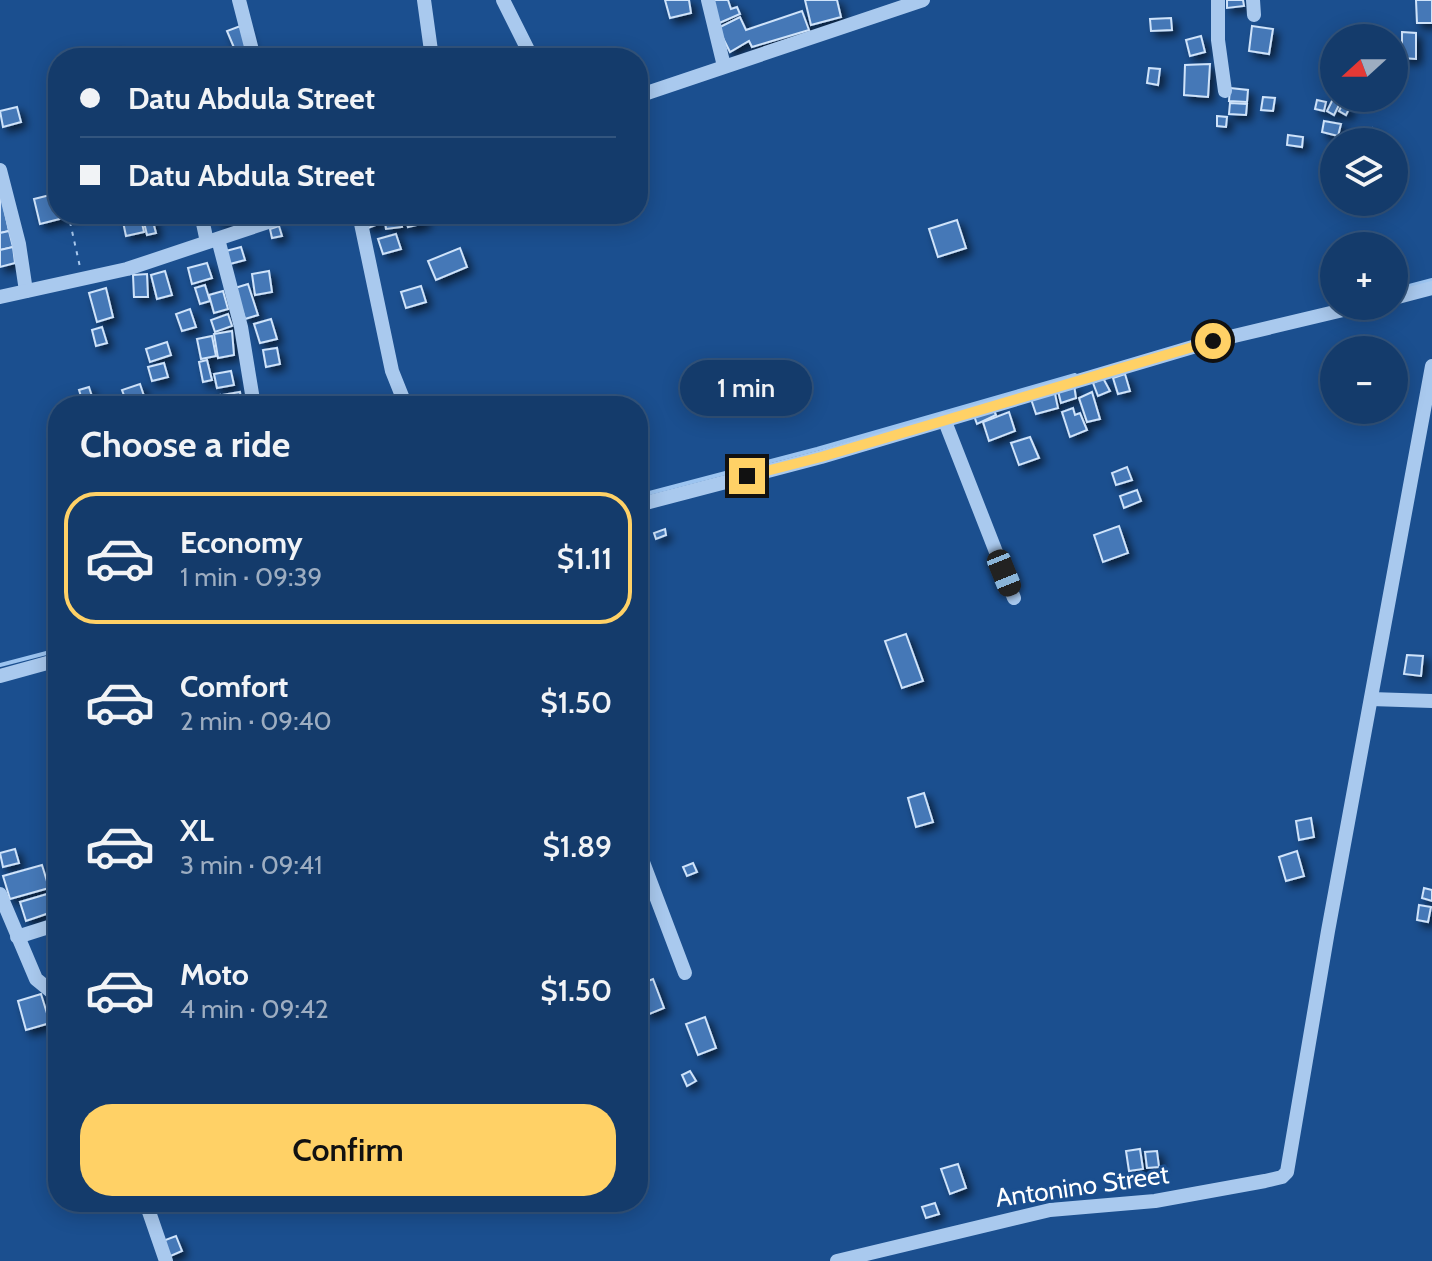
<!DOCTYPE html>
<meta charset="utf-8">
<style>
body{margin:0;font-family:Cabin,sans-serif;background:#1d4271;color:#f1f3f6;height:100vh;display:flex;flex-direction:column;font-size:30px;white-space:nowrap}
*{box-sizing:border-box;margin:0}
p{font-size:26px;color:#9dadc1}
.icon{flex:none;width:44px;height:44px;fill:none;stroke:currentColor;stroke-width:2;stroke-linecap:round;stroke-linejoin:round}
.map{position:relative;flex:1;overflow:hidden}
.details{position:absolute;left:48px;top:396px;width:600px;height:816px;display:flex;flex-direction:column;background:#143b6b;border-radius:32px;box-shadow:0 4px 20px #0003,0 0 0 2px #33557e}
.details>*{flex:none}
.hud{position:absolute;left:48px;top:48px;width:600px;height:176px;border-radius:32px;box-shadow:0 4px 20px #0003,0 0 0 2px #33557e;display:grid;align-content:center;height:176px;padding:0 32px;background:#143b6b}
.needle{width:52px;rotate:249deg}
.buttons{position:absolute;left:1320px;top:24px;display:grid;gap:16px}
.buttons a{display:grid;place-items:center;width:88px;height:88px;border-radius:50%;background:#143b6b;box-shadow:0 4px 20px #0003,0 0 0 2px #33557e;font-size:40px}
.end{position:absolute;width:36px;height:36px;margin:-18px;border:10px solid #ffd166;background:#111;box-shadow:0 0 0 4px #111}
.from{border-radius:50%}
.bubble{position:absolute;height:56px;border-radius:28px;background:#143b6b;box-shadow:0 4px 20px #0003,0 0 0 2px #33557e;font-size:26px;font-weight:600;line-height:56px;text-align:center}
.car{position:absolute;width:24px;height:48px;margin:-24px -12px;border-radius:10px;box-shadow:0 0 6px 2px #0007;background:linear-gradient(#222 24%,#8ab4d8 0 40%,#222 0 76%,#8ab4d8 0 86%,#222 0)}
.hud b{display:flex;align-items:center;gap:28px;height:76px;font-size:30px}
.hud b+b{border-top:2px solid #33557e}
.hud i{width:20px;height:20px;background:#f1f3f6}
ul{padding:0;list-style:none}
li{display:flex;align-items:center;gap:24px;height:132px;margin:0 16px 12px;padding:0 16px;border:4px solid transparent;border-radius:32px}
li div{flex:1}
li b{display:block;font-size:30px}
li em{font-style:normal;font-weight:600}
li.current{border-color:#ffd166}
li>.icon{width:72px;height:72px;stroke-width:1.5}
h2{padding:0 32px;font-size:36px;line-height:96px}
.primary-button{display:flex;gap:16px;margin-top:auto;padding:16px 32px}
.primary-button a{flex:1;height:92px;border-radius:32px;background:#ffd166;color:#111;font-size:32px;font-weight:600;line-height:92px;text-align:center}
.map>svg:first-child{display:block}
</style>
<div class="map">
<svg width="1432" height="1261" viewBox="0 0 1432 1261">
<defs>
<filter id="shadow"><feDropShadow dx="5" dy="5" stdDeviation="4" flood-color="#0009"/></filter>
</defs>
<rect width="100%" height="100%" fill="#1b4f8f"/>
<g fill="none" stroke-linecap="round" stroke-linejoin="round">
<!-- stream -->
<g stroke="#9cc4f0" stroke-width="4">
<polyline points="1394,290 1432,280"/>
<polyline points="638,496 817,449 1075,375"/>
<polyline points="0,665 58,650"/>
</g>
</g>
<!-- building -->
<g fill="#4478b7" stroke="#cfe3fa" stroke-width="2" filter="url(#shadow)">
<polygon points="665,0 689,0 691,13 670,18"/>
<polygon points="712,0 728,0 731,9 737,7 740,14 717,24"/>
<polygon points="805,0 837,0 841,17 811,25"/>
<polygon points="1227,0 1243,0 1244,6 1227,8"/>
<polygon points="1416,0 1432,0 1432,23 1417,23"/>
<polygon points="802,11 809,30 752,47 749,41 730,52 718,28 740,17 746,30"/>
<polygon points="1171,18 1172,30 1151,31 1150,19"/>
<polygon points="243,25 250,45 235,50 227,31"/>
<polygon points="1252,26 1273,29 1269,54 1249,51"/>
<polygon points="1402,32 1416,33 1416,59 1402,58"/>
<polygon points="1201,36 1205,52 1190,56 1186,40"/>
<polygon points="118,48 121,58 101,58 100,53"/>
<polygon points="1210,64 1208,97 1184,95 1185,65"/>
<polygon points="1149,68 1160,69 1158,85 1147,83"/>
<polygon points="1230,88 1248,90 1247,102 1229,101"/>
<polygon points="1263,97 1275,98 1273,111 1261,110"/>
<polygon points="1333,99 1340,103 1334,115 1327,111"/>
<polygon points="1317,100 1326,102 1324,111 1315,109"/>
<polygon points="1230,103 1247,104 1246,115 1229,114"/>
<polygon points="1343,103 1350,107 1346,115 1339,111"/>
<polygon points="17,107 21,122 3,127 0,111"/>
<polygon points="1217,116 1227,117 1226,127 1217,126"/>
<polygon points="1324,121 1341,124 1338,136 1322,132"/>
<polygon points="1372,128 1376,135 1366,140 1363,133"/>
<polygon points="1288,135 1303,137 1302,147 1287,145"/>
<polygon points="58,193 58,214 79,214 40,224 34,199"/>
<polygon points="2,198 9,231 0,233 0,199"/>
<polygon points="133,214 140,214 144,232 126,236 122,217"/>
<polygon points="142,214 151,214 156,233 147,235"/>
<polygon points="226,214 228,221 221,223 218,215"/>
<polygon points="362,214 377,214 381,223 368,228"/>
<polygon points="384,214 400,214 402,227 386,229"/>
<polygon points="404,214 423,214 425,223 408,227"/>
<polygon points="957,220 966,248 938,257 929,229"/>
<polygon points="279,226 282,236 272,238 270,229"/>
<polygon points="9,231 13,247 0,250 0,233"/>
<polygon points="396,234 401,249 383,254 378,239"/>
<polygon points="13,247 15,263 0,267 0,250"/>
<polygon points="241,247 245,260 230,264 226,251"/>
<polygon points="460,248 467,267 436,280 428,261"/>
<polygon points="207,263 212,278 192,284 188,268"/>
<polygon points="165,271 172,295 157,299 151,275"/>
<polygon points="269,271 272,292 255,295 252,274"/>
<polygon points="147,274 148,297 134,297 133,275"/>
<polygon points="248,284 258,315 245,319 235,288"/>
<polygon points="205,285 210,301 200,304 195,288"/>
<polygon points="421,286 426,302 406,308 401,292"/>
<polygon points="106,288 113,317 97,322 89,293"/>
<polygon points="223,291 228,309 214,313 209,295"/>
<polygon points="190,309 196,327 182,331 176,314"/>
<polygon points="228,314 232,326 215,332 211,320"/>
<polygon points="271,319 277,339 260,343 254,324"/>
<polygon points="102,327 107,343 96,346 92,330"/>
<polygon points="232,331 234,355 218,358 214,334"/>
<polygon points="212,336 216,356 201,359 197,339"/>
<polygon points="167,342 171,355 150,362 146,349"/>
<polygon points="277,348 280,364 266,367 263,350"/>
<polygon points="207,360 212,380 203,382 199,362"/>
<polygon points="164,363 168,377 152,381 148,367"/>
<polygon points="231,371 234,385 217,388 214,374"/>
<polygon points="1125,374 1130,391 1118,394 1113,378"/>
<polygon points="1103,378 1110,391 1098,396 1093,383"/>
<polygon points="140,384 146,402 128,406 122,390"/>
<polygon points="1074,385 1076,398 1061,403 1058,391"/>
<polygon points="89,387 95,406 84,406 79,390"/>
<polygon points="1054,389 1058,408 1036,414 1030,396"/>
<polygon points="240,392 242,406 224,406 222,395"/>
<polygon points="1092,392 1100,419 1087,422 1079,398"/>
<polygon points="220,395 223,406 206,406 205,398"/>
<polygon points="112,396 116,406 103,406 101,400"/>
<polygon points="992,406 996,415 977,424 973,413"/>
<polygon points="1073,408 1075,415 1080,413 1087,430 1070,437 1062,412"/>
<polygon points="1009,412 1015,431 989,441 983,422"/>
<polygon points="1030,437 1039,458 1019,465 1011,443"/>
<polygon points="1127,467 1132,480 1116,485 1112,473"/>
<polygon points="1137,490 1141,501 1124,508 1120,496"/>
<polygon points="1119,526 1128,553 1103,562 1094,535"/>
<polygon points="665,529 666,535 656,539 654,533"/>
<polygon points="906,634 923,681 902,688 885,641"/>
<polygon points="1407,655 1423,656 1421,676 1404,674"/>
<polygon points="924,793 933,822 916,827 908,798"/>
<polygon points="1311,818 1314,837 1299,840 1296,821"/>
<polygon points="15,849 19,863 3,867 0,853"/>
<polygon points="1297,851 1304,876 1286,881 1279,857"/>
<polygon points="693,863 697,872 687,876 683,867"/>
<polygon points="42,865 49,888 10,899 3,876"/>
<polygon points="1424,888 1432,890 1432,901 1422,898"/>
<polygon points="47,894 52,912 26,921 20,902"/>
<polygon points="1419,905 1431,907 1428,922 1417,920"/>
<polygon points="653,979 664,1008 647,1015 638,985"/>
<polygon points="41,994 50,1023 26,1030 18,1001"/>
<polygon points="705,1017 716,1048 698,1055 686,1024"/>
<polygon points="690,1071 696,1081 687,1086 682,1075"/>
<polygon points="1140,1149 1143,1169 1129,1171 1126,1151"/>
<polygon points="1157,1151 1159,1167 1147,1168 1145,1152"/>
<polygon points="958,1164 966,1188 950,1194 941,1169"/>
<polygon points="935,1203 939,1214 926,1218 922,1207"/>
<polygon points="176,1236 182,1251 166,1258 160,1242"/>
</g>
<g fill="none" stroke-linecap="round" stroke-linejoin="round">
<!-- path -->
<polyline stroke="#a9c9ee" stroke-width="2" stroke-dasharray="4 6" stroke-linecap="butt" points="70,222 80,267"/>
<!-- minor -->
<g stroke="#a9c9ee" stroke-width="14">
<polyline points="239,0 254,58"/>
<polyline points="424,0 432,58"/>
<polyline points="503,0 532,58"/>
<polyline points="708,0 724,66"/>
<polyline points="1218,0 1218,40 1225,91"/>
<polyline points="1253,0 1254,15"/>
<polyline points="638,96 923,0"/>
<polyline points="0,170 19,244 26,291"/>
<polyline points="201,214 207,242"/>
<polyline points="359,214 392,371 406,406"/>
<polyline points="218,239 241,327 254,406"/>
<polyline points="0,297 127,269 292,214"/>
<polyline points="1394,298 1432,288"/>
<polyline points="944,419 1014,598"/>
<polyline points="638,505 821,457 1213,341 1360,306"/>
<polyline points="0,676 58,660"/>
<polyline points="1371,699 1432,701"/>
<polyline points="638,849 685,973"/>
<polyline points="0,894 36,979 58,997"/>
<polyline points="17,937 58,924"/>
<polyline points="147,1206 166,1261"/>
<polyline points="837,1261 1050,1210 1155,1201 1265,1181 1282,1177 1287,1172 1328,931 1432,366"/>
</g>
</g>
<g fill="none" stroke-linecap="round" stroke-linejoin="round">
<!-- route -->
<polyline stroke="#ffd166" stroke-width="10" points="747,476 821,457 1213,341"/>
</g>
<g text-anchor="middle" stroke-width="6" stroke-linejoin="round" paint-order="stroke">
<!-- street labels -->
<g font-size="26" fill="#fff" stroke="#1b4f8f">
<text transform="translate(1082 1186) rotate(-8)" y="9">Antonino Street</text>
</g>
</g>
</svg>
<div class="buttons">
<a><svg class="needle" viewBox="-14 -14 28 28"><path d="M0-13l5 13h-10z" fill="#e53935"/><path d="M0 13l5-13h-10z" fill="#9dadc1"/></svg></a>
<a><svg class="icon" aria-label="layers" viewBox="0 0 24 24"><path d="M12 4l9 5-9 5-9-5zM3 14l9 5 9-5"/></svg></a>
<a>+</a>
<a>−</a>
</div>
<i class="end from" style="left:1213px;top:341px"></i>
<i class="end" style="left:747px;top:476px"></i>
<div class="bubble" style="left:680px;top:360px;width:132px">1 min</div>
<i class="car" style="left:1004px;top:573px;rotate:158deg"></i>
<div class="hud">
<b><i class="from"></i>Datu Abdula Street</b>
<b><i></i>Datu Abdula Street</b>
</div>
<section class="details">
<h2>Choose a ride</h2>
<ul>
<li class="current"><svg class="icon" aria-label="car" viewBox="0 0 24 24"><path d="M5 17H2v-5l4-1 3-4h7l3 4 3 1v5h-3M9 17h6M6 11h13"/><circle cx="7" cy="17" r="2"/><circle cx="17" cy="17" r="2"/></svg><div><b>Economy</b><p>1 min · 09:39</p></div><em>$1.11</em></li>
<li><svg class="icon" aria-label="car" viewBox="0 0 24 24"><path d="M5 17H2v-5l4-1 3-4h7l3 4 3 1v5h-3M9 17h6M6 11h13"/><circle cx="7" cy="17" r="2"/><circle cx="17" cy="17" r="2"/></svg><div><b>Comfort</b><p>2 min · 09:40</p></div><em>$1.50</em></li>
<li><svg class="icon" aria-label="car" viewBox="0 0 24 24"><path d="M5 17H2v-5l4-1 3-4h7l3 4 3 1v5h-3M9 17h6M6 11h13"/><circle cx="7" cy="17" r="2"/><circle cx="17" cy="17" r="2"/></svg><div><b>XL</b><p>3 min · 09:41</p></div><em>$1.89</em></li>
<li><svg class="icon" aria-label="car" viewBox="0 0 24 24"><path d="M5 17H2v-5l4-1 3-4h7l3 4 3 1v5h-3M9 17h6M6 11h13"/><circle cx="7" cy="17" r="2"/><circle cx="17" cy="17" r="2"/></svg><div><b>Moto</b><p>4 min · 09:42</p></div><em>$1.50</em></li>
</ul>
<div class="primary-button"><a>Confirm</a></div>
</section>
</div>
